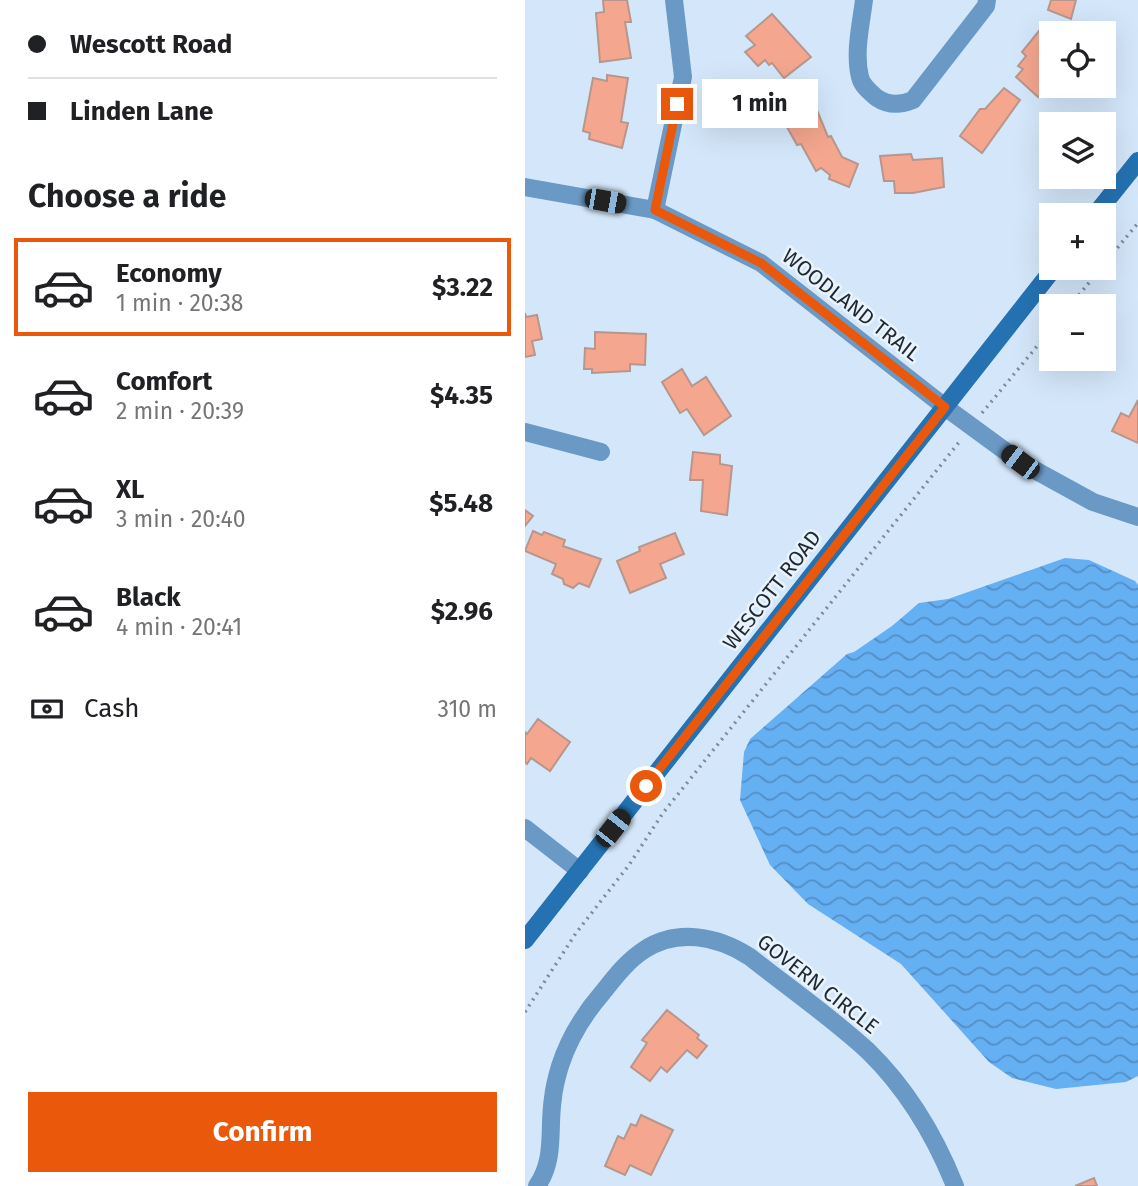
<!DOCTYPE html>
<meta charset="utf-8">
<style>
body{margin:0;font-family:"Fira Sans",sans-serif;background:#f2f2f2;color:#202124;height:100vh;display:flex;flex-direction:column;font-size:26px;white-space:nowrap}
*{box-sizing:border-box;margin:0}
p{font-size:23px;color:#757577}
.icon{flex:none;width:38px;height:38px;fill:none;stroke:currentColor;stroke-width:2;stroke-linecap:round;stroke-linejoin:round}
.map{position:relative;flex:1;overflow:hidden}
.sheet{display:flex;flex-direction:column;background:#fff;width:525px}
.sheet>*{flex:none}
.top-card{display:grid;align-content:center;height:154px;padding:0 28px;background:#fff}
.controls{position:absolute;left:514px;top:21px;display:grid;gap:14px}
.controls a{display:grid;place-items:center;width:77px;height:77px;border-radius:0px;background:#fff;box-shadow:0 7px 28px #0002;font-size:35px}
.end{position:absolute;width:32px;height:32px;margin:-16px;border:9px solid #ea580c;background:#fff;box-shadow:0 0 0 4px #fff}
.from{border-radius:50%}
.bubble{position:absolute;height:49px;border-radius:0px;background:#fff;box-shadow:0 7px 28px #0002;font-size:23px;font-weight:700;line-height:49px;text-align:center}
.car{position:absolute;width:21px;height:42px;margin:-21px -10px;border-radius:9px;box-shadow:0 0 5px 2px #0007;background:linear-gradient(#222 24%,#8ab4d8 0 40%,#222 0 76%,#8ab4d8 0 86%,#222 0)}
.top-card b{display:flex;align-items:center;gap:24px;height:66px;font-size:26px}
.top-card b+b{border-top:2px solid #e0e0e0}
.top-card i{width:18px;height:18px;background:#202124}
ul{padding:0;list-style:none}
li{display:flex;align-items:center;gap:21px;height:98px;margin:0 14px 10px;padding:0 14px;border:4px solid transparent;border-radius:0px}
li div{flex:1}
li b{display:block;font-size:26px}
li em{font-style:normal;font-weight:700}
li.current{border-color:#ea580c}
li>.icon{width:63px;height:63px;stroke-width:1.5}
h2{padding:0 28px;font-size:32px;line-height:84px}
.pay{display:flex;align-items:center;gap:18px;height:77px;padding:0 28px;font-size:26px}
.pay p{margin-inline-start:auto}
.primary-button{display:flex;gap:14px;margin-top:auto;padding:14px 28px}
.primary-button a{flex:1;height:80px;border-radius:0px;background:#ea580c;color:#fff;font-size:28px;font-weight:700;line-height:80px;text-align:center}
main{display:flex;flex:1;min-height:0}
.map>svg:first-child{display:block}
</style>
<main>
<section class="sheet">
<div class="top-card">
<b><i class="from"></i>Wescott Road</b>
<b><i></i>Linden Lane</b>
</div>
<h2>Choose a ride</h2>
<ul>
<li class="current"><svg class="icon" aria-label="car" viewBox="0 0 24 24"><path d="M5 17H2v-5l4-1 3-4h7l3 4 3 1v5h-3M9 17h6M6 11h13"/><circle cx="7" cy="17" r="2"/><circle cx="17" cy="17" r="2"/></svg><div><b>Economy</b><p>1 min · 20:38</p></div><em>$3.22</em></li>
<li><svg class="icon" aria-label="car" viewBox="0 0 24 24"><path d="M5 17H2v-5l4-1 3-4h7l3 4 3 1v5h-3M9 17h6M6 11h13"/><circle cx="7" cy="17" r="2"/><circle cx="17" cy="17" r="2"/></svg><div><b>Comfort</b><p>2 min · 20:39</p></div><em>$4.35</em></li>
<li><svg class="icon" aria-label="car" viewBox="0 0 24 24"><path d="M5 17H2v-5l4-1 3-4h7l3 4 3 1v5h-3M9 17h6M6 11h13"/><circle cx="7" cy="17" r="2"/><circle cx="17" cy="17" r="2"/></svg><div><b>XL</b><p>3 min · 20:40</p></div><em>$5.48</em></li>
<li><svg class="icon" aria-label="car" viewBox="0 0 24 24"><path d="M5 17H2v-5l4-1 3-4h7l3 4 3 1v5h-3M9 17h6M6 11h13"/><circle cx="7" cy="17" r="2"/><circle cx="17" cy="17" r="2"/></svg><div><b>Black</b><p>4 min · 20:41</p></div><em>$2.96</em></li>
</ul>
<div class="pay"><svg class="icon" aria-label="cash" viewBox="0 0 24 24"><path d="M3 7h18v10H3z"/><circle cx="12" cy="12" r="2"/></svg>Cash<p>310 m</p></div>
<div class="primary-button"><a>Confirm</a></div>
</section>
<div class="map">
<svg width="613" height="1186" viewBox="0 0 613 1186">
<defs>
<pattern id="water-waves" width="16" height="10" patternUnits="userSpaceOnUse" patternTransform="scale(1.75)"><rect width="16" height="10" fill="#65aff3"/><path d="M0 5q4-4 8 0t8 0" fill="none" stroke="#538ec5"/></pattern>
</defs>
<rect width="100%" height="100%" fill="#d4e7fa"/>
<!-- water -->
<polygon fill="url(#water-waves)" points="540,558 564,560 610,581 613,585 613,1076 601,1082 531,1089 487,1078 464,1062 376,964 283,904 245,865 215,800 219,752 225,739 322,654 329,652 367,626 394,603 423,599"/>
<!-- building -->
<g fill="#f4a68e" stroke="#b7978d" stroke-width="2">
<polygon points="78,0 102,0 106,22 100,22 106,58 75,62 71,13 79,12"/>
<polygon points="526,0 551,0 546,19 523,10"/>
<polygon points="247,14 286,57 259,78 247,63 244,65 240,60 233,66 220,52 230,45 221,36"/>
<polygon points="518,26 527,34 527,78 513,97 491,77 498,69 493,66 501,56 497,52"/>
<polygon points="82,75 103,78 96,122 103,123 97,148 64,139 65,133 58,131 68,78 82,81"/>
<polygon points="479,88 495,100 457,153 435,136 455,109 460,109"/>
<polygon points="289,103 303,137 306,136 317,157 333,164 324,187 304,179 305,175 296,168 291,171 276,144 272,145 257,118"/>
<polygon points="386,154 388,160 417,158 419,187 388,193 370,193 369,181 359,181 355,156"/>
<polygon points="0,313 1,317 12,315 17,339 7,341 10,355 0,357"/>
<polygon points="70,332 121,334 120,365 105,364 105,371 67,373 67,369 59,369 60,348 70,349"/>
<polygon points="157,369 167,386 181,377 206,416 179,435 162,409 155,413 137,382"/>
<polygon points="613,400 613,443 587,431 596,413 604,417"/>
<polygon points="168,452 195,455 195,464 207,466 202,515 176,511 178,480 165,480"/>
<polygon points="0,510 8,516 0,526"/>
<polygon points="8,531 17,535 19,532 40,540 38,546 76,559 64,587 54,583 48,588 39,584 38,579 27,574 31,564 0,551"/>
<polygon points="150,533 159,554 135,564 141,578 105,593 92,561 115,551 114,547"/>
<polygon points="13,719 45,742 25,771 6,758 2,764 0,762 0,732 2,734"/>
<polygon points="142,1010 174,1035 172,1038 182,1046 172,1058 162,1050 142,1072 136,1067 125,1081 106,1067 122,1043 117,1040"/>
<polygon points="116,1115 148,1130 126,1175 105,1165 100,1175 80,1166 93,1136 99,1139 106,1124 111,1126"/>
<polygon points="569,1178 572,1186 550,1186"/>
</g>
<g fill="none" stroke-linecap="round" stroke-linejoin="round">
<!-- path -->
<g stroke="#7d8b9a" stroke-width="3.5" stroke-dasharray="2 5" stroke-linecap="butt">
<polyline points="579,264 613,223"/>
<polyline points="545,306 576,268"/>
<polyline points="457,413 527,328"/>
<polyline points="0,1012 51,933 104,865 138,813 435,441"/>
</g>
<!-- street -->
<g stroke="#6a99c5" stroke-width="18">
<path d="M 339,0 C 336,24 329,53 335,77 C 337,86 345,92 352,98 C 364,106 376,105 388,100 L 461,6 L 462,0"/>
<polyline points="0,187 130,210 236,263 420,407 495,462 568,502 613,517"/>
<polyline points="130,210 158,77 149,0"/>
<polyline points="0,432 76,452"/>
<polyline points="0,828 55,871"/>
<path d="M 12,1186 C 31,1159 23,1128 28,1098 C 29,1087 32,1076 35,1066 C 44,1038 59,1014 78,992 C 90,977 102,961 119,950 C 152,928 193,936 225,957 C 264,988 306,1017 343,1051 C 382,1089 410,1136 430,1186"/>
</g>
<!-- secondary -->
<g stroke="#2472b2" stroke-width="18">
<polyline points="570,215 613,161"/>
<polyline points="0,940 529,268"/>
</g>
</g>
<g fill="none" stroke-linecap="round" stroke-linejoin="round">
<!-- route -->
<polyline stroke="#ea580c" stroke-width="9" points="121,786 420,407 236,263 130,210 152,104"/>
</g>
<g text-anchor="middle" stroke-width="5" stroke-linejoin="round" paint-order="stroke">
<!-- street labels -->
<g font-size="21" fill="#1f2831" stroke="#e9f3fc">
<text transform="translate(326 305) rotate(38)" y="7">WOODLAND TRAIL</text>
<text transform="translate(247 590) rotate(-52)" y="7">WESCOTT ROAD</text>
<text transform="translate(293 984) rotate(38)" y="7">GOVERN CIRCLE</text>
</g>
</g>
</svg>
<div class="controls">
<a><svg class="icon" aria-label="locate" viewBox="0 0 24 24"><circle cx="12" cy="12" r="6"/><path d="M12 2v4M12 18v4M2 12h4M18 12h4"/></svg></a>
<a><svg class="icon" aria-label="layers" viewBox="0 0 24 24"><path d="M12 4l9 5-9 5-9-5zM3 14l9 5 9-5"/></svg></a>
<a>+</a>
<a>−</a>
</div>
<i class="end from" style="left:121px;top:786px"></i>
<i class="end" style="left:152px;top:104px"></i>
<div class="bubble" style="left:177px;top:79px;width:116px">1 min</div>
<i class="car" style="left:80px;top:201px;rotate:100deg"></i>
<i class="car" style="left:495px;top:462px;rotate:307deg"></i>
<i class="car" style="left:88px;top:828px;rotate:38deg"></i>
</div>
</main>
